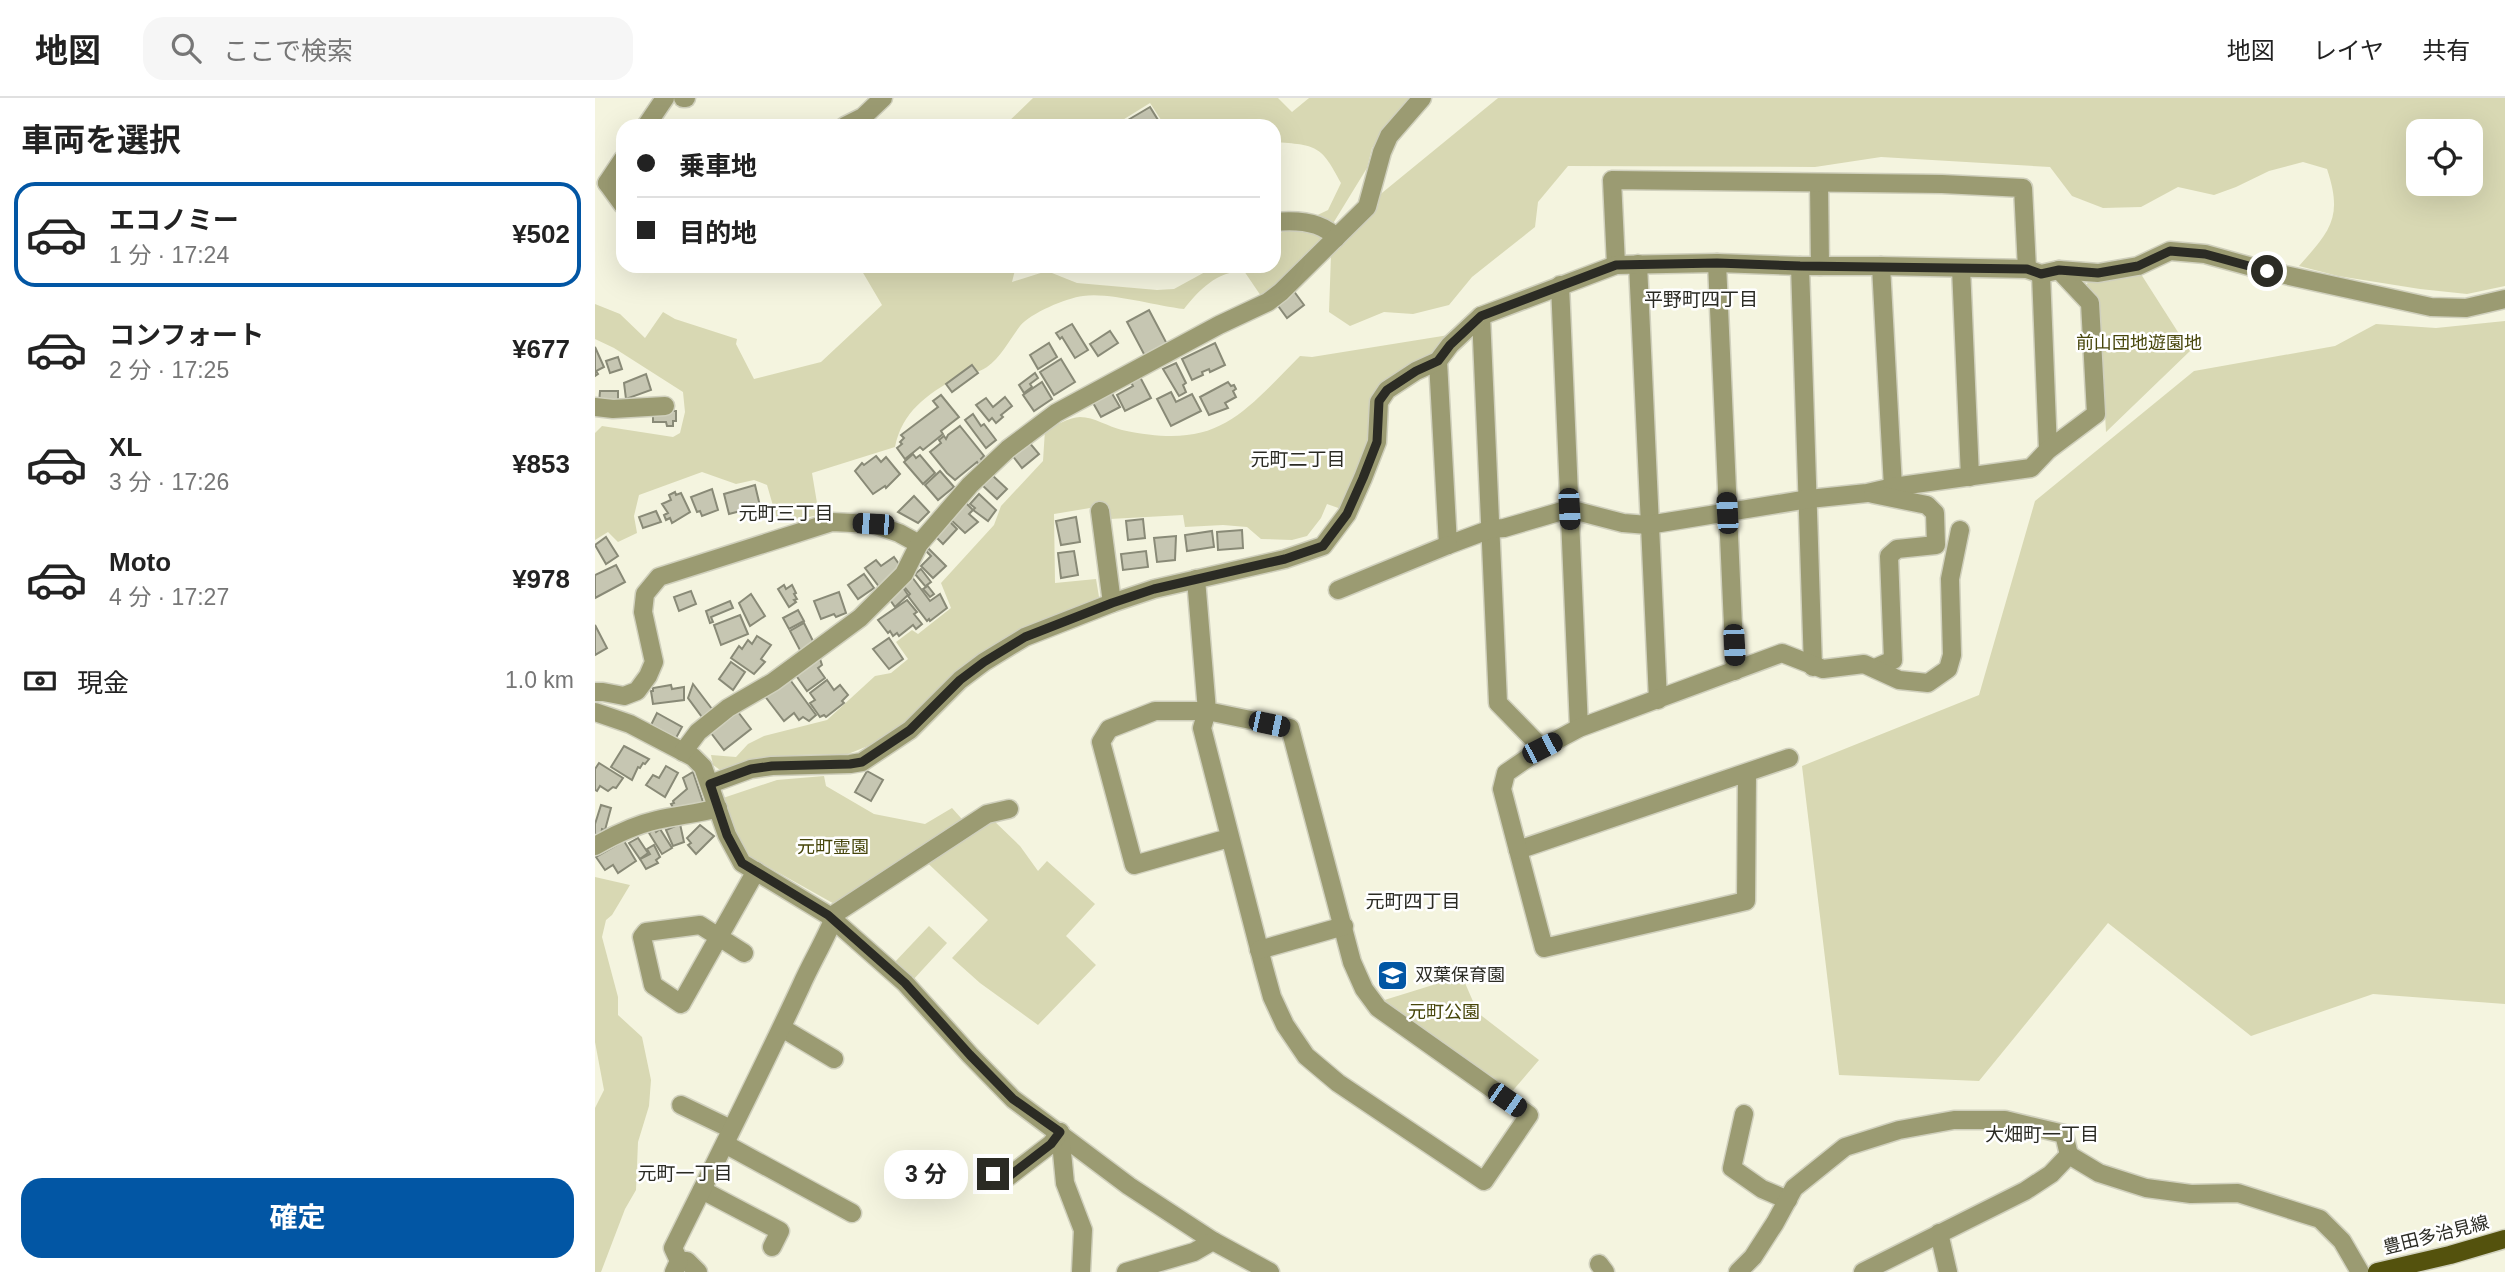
<!DOCTYPE html>
<html lang="ja">
<meta charset="utf-8">
<style>
body{margin:0;font-family:Arial,"Noto Sans JP",sans-serif;background:#f6f6f6;color:#222;height:100vh;display:flex;flex-direction:column;font-size:26px;white-space:nowrap}
*{box-sizing:border-box;margin:0}
p{font-size:23px;color:#767676}
.icon{flex:none;width:38px;height:38px;fill:none;stroke:currentColor;stroke-width:2;stroke-linecap:round;stroke-linejoin:round}
.map{position:relative;flex:1;overflow:hidden}
.panel{display:flex;flex-direction:column;background:#fff;width:595px}
.panel>*{flex:none}
.guide{position:absolute;left:21px;top:21px;width:665px;height:154px;border-radius:21px;box-shadow:0 7px 28px #0002;display:grid;align-content:center;height:154px;padding:0 21px;background:#fff}
.controls{position:absolute;left:1811px;top:21px;display:grid;gap:14px}
.controls a{display:grid;place-items:center;width:77px;height:77px;border-radius:14px;background:#fff;box-shadow:0 7px 28px #0002;font-size:35px}
.end{position:absolute;width:32px;height:32px;margin:-16px;border:9px solid #2b2b24;background:#fff;box-shadow:0 0 0 4px #fff}
.from{border-radius:50%}
.bubble{position:absolute;height:49px;border-radius:21px;background:#fff;box-shadow:0 7px 28px #0002;font-size:23px;font-weight:700;line-height:49px;text-align:center}
.car{position:absolute;width:21px;height:42px;margin:-21px -10px;border-radius:9px;box-shadow:0 0 5px 2px #0007;background:linear-gradient(#222 24%,#8ab4d8 0 40%,#222 0 76%,#8ab4d8 0 86%,#222 0)}
.guide b{display:flex;align-items:center;gap:24px;height:66px;font-size:26px}
.guide b+b{border-top:2px solid #e0e0e0}
.guide i{width:18px;height:18px;background:#222}
ul{padding:0;list-style:none}
li{display:flex;align-items:center;gap:21px;height:105px;margin:0 14px 10px;padding:0 7px;border:4px solid transparent;border-radius:21px}
li div{flex:1}
li b{display:block;font-size:26px}
li em{font-style:normal;font-weight:700}
li.active{border-color:#0256a4}
li>.icon{width:63px;height:63px;stroke-width:1.5}
h2{padding:0 21px;font-size:32px;line-height:84px}
.pay{display:flex;align-items:center;gap:18px;height:77px;padding:0 21px;font-size:26px}
.pay p{margin-inline-start:auto}
.primary-button{display:flex;gap:14px;margin-top:auto;padding:14px 21px}
.primary-button a{flex:1;height:80px;border-radius:21px;background:#0256a4;color:#fff;font-size:28px;font-weight:700;line-height:80px;text-align:center}
header{display:flex;align-items:center;gap:42px;box-sizing:border-box;height:98px;padding:0 35px;background:#fff;border-bottom:2px solid #e0e0e0}
header strong{font-size:33px}
nav{display:flex;gap:38px;margin-inline-start:auto;font-size:24px}
.search{width:490px;height:63px;background:#f6f6f6;display:flex;align-items:center;gap:18px;box-sizing:border-box;padding:0 24px;border-radius:21px;color:#767676;font-size:26px}
main{display:flex;flex:1;min-height:0}
.map>svg:first-child{display:block}
</style>
<header>
<strong>地図</strong>
<div class="search"><svg class="icon" aria-label="search" viewBox="0 0 24 24"><circle cx="10" cy="10" r="6"/><path d="M15 15l6 6"/></svg>ここで検索</div>
<nav><a>地図</a><a>レイヤ</a><a>共有</a></nav>
</header>
<main>
<section class="panel">
<h2>車両を選択</h2>
<ul>
<li class="active"><svg class="icon" aria-label="car" viewBox="0 0 24 24"><path d="M5 17H2v-5l4-1 3-4h7l3 4 3 1v5h-3M9 17h6M6 11h13"/><circle cx="7" cy="17" r="2"/><circle cx="17" cy="17" r="2"/></svg><div><b>エコノミー</b><p>1 分 · 17:24</p></div><em>¥502</em></li>
<li><svg class="icon" aria-label="car" viewBox="0 0 24 24"><path d="M5 17H2v-5l4-1 3-4h7l3 4 3 1v5h-3M9 17h6M6 11h13"/><circle cx="7" cy="17" r="2"/><circle cx="17" cy="17" r="2"/></svg><div><b>コンフォート</b><p>2 分 · 17:25</p></div><em>¥677</em></li>
<li><svg class="icon" aria-label="car" viewBox="0 0 24 24"><path d="M5 17H2v-5l4-1 3-4h7l3 4 3 1v5h-3M9 17h6M6 11h13"/><circle cx="7" cy="17" r="2"/><circle cx="17" cy="17" r="2"/></svg><div><b>XL</b><p>3 分 · 17:26</p></div><em>¥853</em></li>
<li><svg class="icon" aria-label="car" viewBox="0 0 24 24"><path d="M5 17H2v-5l4-1 3-4h7l3 4 3 1v5h-3M9 17h6M6 11h13"/><circle cx="7" cy="17" r="2"/><circle cx="17" cy="17" r="2"/></svg><div><b>Moto</b><p>4 分 · 17:27</p></div><em>¥978</em></li>
</ul>
<div class="pay"><svg class="icon" aria-label="cash" viewBox="0 0 24 24"><path d="M3 7h18v10H3z"/><circle cx="12" cy="12" r="2"/></svg>現金<p>1.0 km</p></div>
<div class="primary-button"><a>確定</a></div>
</section>
<div class="map">
<svg width="1910" height="1174" viewBox="0 0 1910 1174">
<rect width="100%" height="100%" fill="#f4f4df"/>
<!-- green -->
<g fill="#d8d8b3" fill-rule="evenodd">
<path d="M 438,0 L 683,0 L 697,14 L 714,0 L 815,0 L 777,50 L 772,70 L 734,132 L 684,187 L 666,198 L 649,173 C 622,173 604,192 589,211 C 560,208 515,194 488,198 C 471,200 436,215 425,228 C 415,241 406,259 392,269 C 382,276 372,275 362,280 C 332,296 307,314 300,349 L 217,375 L 224,417 L 183,425 L 172,387 L 159,382 L 141,386 L 107,374 L 44,397 L 39,418 L 42,435 L 23,444 L 13,434 L 0,442 L 0,335 L 7,328 L 78,339 L 85,335 L 90,314 L 88,294 L 19,250 L 0,241 L 0,206 L 25,216 L 50,240 L 68,214 L 80,221 L 142,241 L 141,246 L 159,281 L 226,264 L 287,207 L 264,168 L 421,168 L 417,184 L 452,173 L 482,185 L 562,192 L 579,191 L 621,168 L 679,168 L 679,136 L 685,135 L 733,112 L 746,85 C 726,47 722,47 679,44 L 679,28 L 570,28 L 555,5 L 526,23 L 524,28 L 409,28 Z"/>
<path d="M 903,0 L 1910,0 L 1910,188 L 1872,196 L 1825,191 L 1743,178 L 1704,168 C 1736,132 1748,119 1732,71 L 1708,64 L 1674,73 L 1641,89 L 1619,97 L 1583,89 L 1546,109 L 1508,110 L 1477,98 L 1455,69 L 1286,59 L 1220,69 L 973,68 L 943,104 L 940,129 L 877,179 L 854,207 L 818,216 L 789,214 L 755,228 L 734,214 L 736,157 L 782,99 ZM 1824,33 L 1876,33 L 1876,86 L 1824,86 Z"/>
<polygon points="1544,173 1595,253 1511,334 1504,203 1491,188 1493,184 1502,185"/>
<polygon points="1910,223 1910,906 1778,896 1656,938 1513,825 1384,983 1244,977 1207,668 1384,597 1440,403 1599,273 1740,248 1781,226 1841,230"/>
<path d="M 860,236 L 843,254 L 794,285 L 777,345 L 749,412 L 732,406 L 726,420 L 712,438 L 697,442 L 666,441 L 652,429 L 628,427 L 590,429 L 588,417 L 515,421 L 513,407 L 459,416 L 460,485 L 501,481 L 504,499 L 413,539 L 362,572 L 315,624 L 273,648 L 253,656 L 201,657 L 165,662 L 128,674 L 118,667 L 116,657 L 141,659 L 153,646 L 169,638 L 232,622 L 280,578 L 296,575 L 313,561 L 301,544 L 317,532 L 323,536 L 356,510 L 346,485 L 399,427 L 406,408 L 448,363 L 450,332 C 460,328 475,319 485,319 C 499,319 514,329 527,332 C 621,352 643,321 705,258 L 717,259 Z"/>
<polygon points="229,678 231,688 279,716 330,726 357,710 375,730 396,720 425,748 443,773 452,763 500,806 471,838 501,867 443,927 385,885 357,860 393,822 323,756 243,808 152,757 140,734 128,700 182,682"/>
<polygon points="0,779 35,787 17,817 11,822 7,839 23,899 23,917 47,939 56,982 54,1008 43,1044 41,1092 30,1111 6,1174 0,1174 0,1010 9,992 0,944"/>
<polygon points="334,828 352,845 317,883 298,866"/>
<polygon points="867,878 883,915 944,962 914,997 783,904"/>
</g>
<!-- building -->
<g fill="#c6c6b2" stroke="#898a77" stroke-width="2">
<polygon points="555,9 563,22 560,24 563,28 537,28 533,22"/>
<polygon points="698,192 709,207 692,220 681,205"/>
<polygon points="554,212 572,246 550,258 532,224"/>
<polygon points="477,226 493,252 480,260 467,239 465,241 461,235"/>
<polygon points="515,233 523,245 503,258 495,246"/>
<polygon points="454,245 462,259 443,271 435,257"/>
<polygon points="620,245 630,267 615,274 614,271 607,274 608,277 597,282 587,261"/>
<polygon points="0,249 9,269 1,273 3,276 0,278"/>
<polygon points="23,259 27,271 15,275 11,263"/>
<polygon points="466,261 480,284 459,297 445,274"/>
<polygon points="581,265 591,285 588,287 591,294 584,298 568,271"/>
<polygon points="377,267 383,275 357,294 351,286"/>
<polygon points="440,275 443,280 435,286 437,289 429,295 424,287"/>
<polygon points="51,276 56,292 31,301 29,285"/>
<polygon points="545,279 556,300 530,313 522,297 538,288 536,284"/>
<polygon points="447,284 457,301 439,313 428,297"/>
<polygon points="633,284 636,288 639,287 641,291 638,293 641,299 630,305 633,310 614,317 605,299"/>
<polygon points="515,292 525,309 506,319 497,303"/>
<polygon points="5,293 23,293 23,305 4,305"/>
<polygon points="576,294 581,304 597,296 606,313 576,328 562,301"/>
<polygon points="346,297 364,319 346,333 348,336 328,352 325,349 310,361 302,350 307,346 305,344 309,340 306,337 343,309 338,303"/>
<polygon points="410,299 417,308 406,317 408,319 401,325 397,320 394,323 381,307 391,300 398,309"/>
<polygon points="58,313 81,313 81,323 78,323 78,328 72,328 71,324 58,324"/>
<polygon points="378,316 386,328 389,326 401,342 391,350 370,322"/>
<polygon points="365,328 389,358 386,361 388,364 384,367 382,364 360,382 352,375 335,354 346,345 344,342 349,338 351,341 353,337"/>
<polygon points="433,343 444,356 427,370 417,357"/>
<polygon points="318,356 321,360 325,357 340,375 328,386 309,364"/>
<polygon points="281,358 286,364 291,359 305,376 291,390 290,388 278,396 260,373 267,365 269,367"/>
<polygon points="345,373 359,389 343,402 330,387"/>
<polygon points="397,377 412,391 402,401 387,387"/>
<polygon points="160,387 165,408 134,416 129,396"/>
<polygon points="117,391 123,412 107,418 105,413 102,414 96,399"/>
<polygon points="80,394 81,397 86,395 95,414 77,425 75,420 71,422 69,417 73,415 67,406 76,402 74,397"/>
<polygon points="384,396 401,412 393,423 378,412 380,410 375,406"/>
<polygon points="319,398 334,414 323,425 303,414"/>
<polygon points="370,404 378,412 374,416 383,424 370,435 354,420"/>
<polygon points="61,413 66,424 48,430 44,419"/>
<polygon points="481,419 485,444 466,447 461,423"/>
<polygon points="548,421 550,440 533,442 531,423"/>
<polygon points="353,422 362,431 348,446 339,437"/>
<polygon points="647,432 648,450 623,452 622,434"/>
<polygon points="617,433 619,449 592,453 590,437"/>
<polygon points="581,438 580,462 562,464 559,440"/>
<polygon points="11,439 23,458 11,466 0,447"/>
<polygon points="333,450 351,468 338,480 326,468 336,458 331,453"/>
<polygon points="479,453 483,477 466,480 463,455"/>
<polygon points="551,453 553,469 528,472 526,456"/>
<polygon points="299,459 306,469 285,490 270,470 281,462 286,468"/>
<polygon points="21,467 30,484 0,500 0,477"/>
<polygon points="326,471 336,484 332,487 339,496 335,499 328,491 331,489 320,476"/>
<polygon points="269,476 279,490 263,501 253,487"/>
<polygon points="317,479 335,503 345,496 352,510 335,523 334,521 332,523 313,498 315,496 307,486"/>
<polygon points="189,487 191,491 197,487 201,495 199,496 202,501 199,502 201,504 194,509 183,491"/>
<polygon points="307,488 313,497 300,509 293,499"/>
<polygon points="96,493 101,506 84,513 79,499"/>
<polygon points="244,494 251,515 241,519 239,516 226,521 219,503"/>
<polygon points="156,496 170,518 155,528 144,505"/>
<polygon points="312,502 322,514 319,516 327,526 321,531 318,527 304,538 302,535 298,538 295,533 293,535 283,522"/>
<polygon points="135,503 138,510 116,519 118,524 115,525 111,513"/>
<polygon points="203,512 209,523 194,531 188,520"/>
<polygon points="145,517 153,536 126,547 119,527"/>
<polygon points="209,525 220,547 206,554 195,533"/>
<polygon points="0,527 12,550 0,557"/>
<polygon points="162,538 176,547 166,561 170,564 159,576 136,560 144,548 147,551 153,542 157,546"/>
<polygon points="294,540 308,561 294,571 278,551"/>
<polygon points="224,558 227,567 223,570 230,580 212,593 200,576"/>
<polygon points="136,564 150,574 138,592 124,581"/>
<polygon points="193,579 221,617 214,623 208,619 204,622 199,615 189,623 169,597"/>
<polygon points="232,582 239,592 245,587 253,597 247,603 249,605 231,619 229,617 225,619 215,605 220,602 215,595"/>
<polygon points="98,586 117,611 107,619 93,600"/>
<polygon points="76,587 77,591 89,589 89,602 58,606 56,593 58,593 58,590"/>
<polygon points="143,614 156,631 129,652 116,635"/>
<polygon points="62,615 87,629 81,640 56,627"/>
<polygon points="29,648 54,661 50,666 48,665 45,670 43,669 37,682 16,669"/>
<polygon points="4,665 28,680 21,690 18,689 13,693 5,688 2,693 0,692 0,671"/>
<polygon points="71,668 83,675 70,699 51,687 58,677 64,680"/>
<polygon points="272,673 288,682 276,703 260,694"/>
<polygon points="98,674 109,707 80,713 76,706 79,705 78,703 92,691 88,680"/>
<polygon points="6,707 16,710 10,732 7,731 6,738 0,736 0,726"/>
<polygon points="85,726 89,744 78,748 71,732"/>
<polygon points="105,727 119,738 101,756 93,747 96,745 92,740"/>
<polygon points="59,731 61,734 65,731 77,750 67,756 54,735"/>
<polygon points="43,740 53,755 45,761 34,745"/>
<polygon points="29,743 41,763 23,775 18,767 10,772 1,759"/>
<polygon points="59,747 65,759 61,762 63,765 51,771 45,761 55,756 52,751"/>
</g>
<g fill="none" stroke-linecap="round" stroke-linejoin="round">
<defs>
<g id="minor">
<polyline points="88,0 91,0"/>
<polyline points="51,28 70,0"/>
<polyline points="250,28 268,19 288,0"/>
<polyline points="12,85 28,61"/>
<polyline points="12,85 28,107"/>
<polyline points="1224,85 1225,168"/>
<path d="M 679,124 C 700,122 727,123 741,140"/>
<polyline points="1122,165 1140,573"/>
<polyline points="1043,166 1063,602"/>
<polyline points="1021,167 1017,82 1347,86 1428,90 1432,171"/>
<polyline points="1205,168 1218,569"/>
<polyline points="1286,168 1298,389"/>
<polyline points="1366,170 1375,379"/>
<polyline points="1446,176 1453,352"/>
<polyline points="965,187 984,630"/>
<polyline points="886,218 903,605 947,650"/>
<polyline points="843,263 853,447 896,431 909,430 974,411 1028,425 1053,427 1214,401 1272,395 1298,389 1436,370 1453,352 1501,316 1495,205 1464,172"/>
<polyline points="0,309 18,311 70,308"/>
<polyline points="1278,396 1332,407 1340,415 1341,447 1302,451 1294,458 1298,562 1280,570"/>
<polyline points="505,413 517,505"/>
<polyline points="601,481 612,613 607,630 669,870 677,899 690,927 711,958 743,985 889,1083 934,1017 783,910 769,891 757,864 695,630 612,613 560,613 514,631 506,644 539,767 634,740"/>
<polyline points="743,492 853,447"/>
<polyline points="0,594 8,594 29,598 42,593 53,578 59,564 48,514 50,496 64,479 237,424 278,426 304,435 324,446"/>
<polyline points="0,614 35,626 98,659 108,669 132,737 147,765 233,817 310,885 375,957 418,1001 534,1088 618,1143 675,1174"/>
<polyline points="88,654 103,634 133,610 178,584 265,520 309,476 324,446 375,387 413,351 461,315 624,227 673,204 686,194 772,109 787,54 794,38 827,0"/>
<polyline points="1152,675 1151,803 949,850 923,752 1194,660"/>
<polyline points="115,686 156,671 177,668 255,666 267,664 315,632 365,582 389,564 430,539 517,505 559,491 690,461 728,448 752,416 768,380 782,344 784,304 792,292 821,273 843,263 855,247 886,218 1021,167 1122,165 1205,168 1286,168 1432,171 1446,176 1464,172 1503,175 1543,168 1575,153 1610,156 1672,173 1836,209 1871,210 1910,201"/>
<path d="M 0,748 C 19,737 40,727 62,722 C 82,717 102,716 123,710"/>
<polyline points="923,752 907,691 911,675 947,650 984,630 1187,555 1228,571 1269,566 1304,582 1333,585 1353,571 1357,557 1355,481 1365,432"/>
<polyline points="664,852 749,828"/>
<polyline points="149,855 105,827 51,834 47,839 58,887 86,906 161,773"/>
<polyline points="187,930 239,961"/>
<polyline points="86,1007 136,1031"/>
<polyline points="1149,1016 1137,1070 1167,1091 1193,1102"/>
<polyline points="465,1034 470,1085 488,1132 486,1174"/>
<polyline points="130,1046 257,1115"/>
<polyline points="398,1076 413,1079 456,1046 465,1034"/>
<polyline points="107,1092 185,1133 177,1149"/>
<polyline points="1344,1135 1353,1174"/>
<polyline points="84,1163 92,1163 103,1174"/>
<polyline points="1004,1166 1010,1174"/>
<path d="M 79,1174 L 84,1163 L 78,1150 C 121,1063 165,976 206,888 C 217,863 231,841 241,815 L 392,716 L 414,711"/>
<polyline points="531,1174 599,1154 618,1143"/>
<polyline points="1143,1174 1158,1159 1180,1125 1199,1090 1250,1049 1304,1032 1359,1022 1410,1022 1469,1036 1474,1057"/>
<polyline points="1268,1174 1430,1093 1456,1076 1474,1057 1504,1075 1551,1090 1596,1096 1643,1095 1725,1121 1747,1143 1765,1174"/>
</g>
<polyline id="major" points="1782,1174 1855,1157 1910,1141"/>
</defs>
<!-- minor casing -->
<use href="#minor" stroke="#d0d0bd" stroke-width="21"/>
<!-- major casing -->
<use href="#major" stroke="#d0d0bd" stroke-width="21"/>
<!-- minor -->
<use href="#minor" stroke="#9b9b72" stroke-width="18"/>
<!-- major -->
<use href="#major" stroke="#54520d" stroke-width="18"/>
</g>
<g fill="none" stroke-linecap="round" stroke-linejoin="round">
<!-- route -->
<polyline stroke="#2b2b24" stroke-width="9" points="398,1076 413,1079 456,1046 465,1034 418,1001 375,957 310,885 233,817 147,765 132,737 115,686 156,671 177,668 255,666 267,664 315,632 365,582 389,564 430,539 517,505 559,491 690,461 728,448 752,416 768,380 782,344 784,303 792,292 821,273 843,263 855,247 886,218 1021,167 1122,165 1205,168 1432,171 1446,176 1464,172 1503,175 1543,168 1575,153 1610,156 1672,173"/>
</g>
<!-- icons -->
<defs>
<symbol id="school-square" viewBox="-11 -11 22 22"><rect x="-9" y="-9" width="18" height="18" rx="4" fill="#0256a4" stroke="#fff"/><path d="M0-5L7-2L0 1L-7-2ZM-4 1L0 2.5L4 1V4Q0 6-4 4Z" fill="#fff"/></symbol>
</defs>
<g fill-rule="evenodd">
<use href="#school-square" x="780" y="860" width="35" height="35"/>
</g>
<g text-anchor="middle" stroke-width="5" stroke-linejoin="round" paint-order="stroke">
<!-- park labels -->
<g font-size="18" fill="#47460b" stroke="#fff">
<text x="1544" y="251">前山団地遊園地</text>
<text x="238" y="755">元町霊園</text>
<text x="849" y="920">元町公園</text>
</g>
<!-- poi labels -->
<g font-size="18" fill="#2b2b24" stroke="#fff" text-anchor="start">
<text x="820" y="883">双葉保育園</text>
</g>
<!-- street labels -->
<g font-size="18" fill="#2b2b24" stroke="#fff">
<text transform="translate(1841 1137) rotate(-14)" y="6">豊田多治見線</text>
</g>
<!-- neighbourhood labels -->
<g font-size="19" fill="#2b2b24" stroke="#fff">
<text x="1106" y="208">平野町四丁目</text>
<text x="703" y="368">元町二丁目</text>
<text x="191" y="422">元町三丁目</text>
<text x="818" y="810">元町四丁目</text>
<text x="1447" y="1043">大畑町一丁目</text>
<text x="90" y="1082">元町一丁目</text>
</g>
</g>
</svg>
<div class="controls">
<a><svg class="icon" aria-label="locate" viewBox="0 0 24 24"><circle cx="12" cy="12" r="6"/><path d="M12 2v4M12 18v4M2 12h4M18 12h4"/></svg></a>
</div>
<i class="end from" style="left:1672px;top:173px"></i>
<i class="end" style="left:398px;top:1076px"></i>
<div class="bubble" style="left:289px;top:1052px;width:84px">3 分</div>
<i class="car" style="left:974px;top:411px;rotate:177deg"></i>
<i class="car" style="left:1132px;top:415px;rotate:357deg"></i>
<i class="car" style="left:278px;top:426px;rotate:273deg"></i>
<i class="car" style="left:1139px;top:547px;rotate:177deg"></i>
<i class="car" style="left:674px;top:626px;rotate:102deg"></i>
<i class="car" style="left:947px;top:650px;rotate:63deg"></i>
<i class="car" style="left:912px;top:1002px;rotate:125deg"></i>
<div class="guide">
<b><i class="from"></i>乗車地</b>
<b><i></i>目的地</b>
</div>
</div>
</main>
